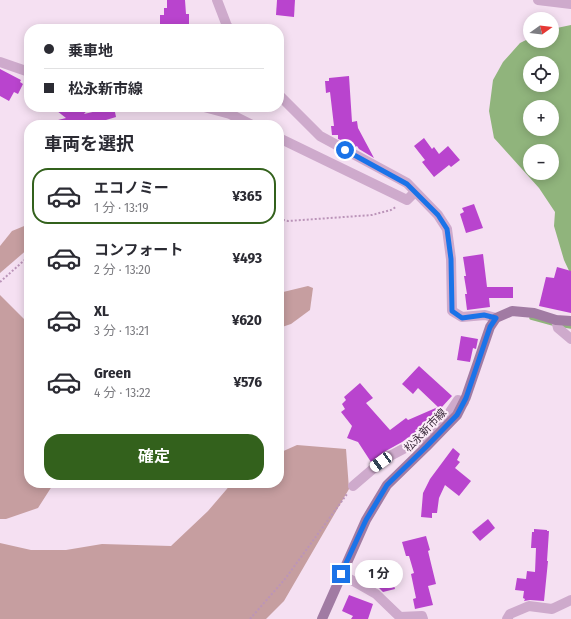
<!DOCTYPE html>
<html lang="ja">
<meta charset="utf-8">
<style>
body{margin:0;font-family:"Fira Sans Condensed","Noto Sans JP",sans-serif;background:#f7f7f7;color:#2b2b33;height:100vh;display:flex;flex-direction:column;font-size:15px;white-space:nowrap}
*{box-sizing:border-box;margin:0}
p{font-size:13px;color:#7c7c81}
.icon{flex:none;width:22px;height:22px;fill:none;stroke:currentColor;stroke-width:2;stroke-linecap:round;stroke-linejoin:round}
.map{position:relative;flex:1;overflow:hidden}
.details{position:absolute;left:24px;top:120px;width:260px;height:368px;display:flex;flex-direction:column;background:#fff;border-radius:16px;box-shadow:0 2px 10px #0003}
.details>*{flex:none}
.banner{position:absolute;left:24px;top:24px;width:260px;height:88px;border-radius:16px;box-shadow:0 2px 10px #0003;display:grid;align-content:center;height:88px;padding:0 20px;background:#fff}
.needle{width:26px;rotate:75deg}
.tools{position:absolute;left:523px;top:12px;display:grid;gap:8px}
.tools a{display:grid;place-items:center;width:36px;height:36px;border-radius:50%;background:#fff;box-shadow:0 2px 10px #0003;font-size:20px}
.end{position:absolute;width:18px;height:18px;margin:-9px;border:5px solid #1a73e8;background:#fff;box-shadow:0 0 0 2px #fff}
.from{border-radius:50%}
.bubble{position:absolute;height:28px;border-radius:14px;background:#fff;box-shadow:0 2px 10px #0003;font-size:13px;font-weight:700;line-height:28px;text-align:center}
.car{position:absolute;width:12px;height:24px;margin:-12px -6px;border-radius:5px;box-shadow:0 0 3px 1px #0007;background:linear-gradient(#fff 24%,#345 0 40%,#fff 0 76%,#345 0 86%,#fff 0)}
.banner b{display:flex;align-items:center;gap:14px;height:38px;font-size:15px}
.banner b+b{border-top:1px solid #e1e1e2}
.banner i{width:10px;height:10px;background:#2b2b33}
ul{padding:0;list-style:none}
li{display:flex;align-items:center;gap:12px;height:56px;margin:0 8px 6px;padding:0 12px;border:2px solid transparent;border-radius:16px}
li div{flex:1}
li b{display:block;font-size:15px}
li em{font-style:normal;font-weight:700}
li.active{border-color:#33611c}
li>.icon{width:36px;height:36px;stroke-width:1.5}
h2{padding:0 20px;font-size:18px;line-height:48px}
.cta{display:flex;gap:8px;margin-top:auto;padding:8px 20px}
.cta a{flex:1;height:46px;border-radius:16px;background:#33611c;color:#fff;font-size:16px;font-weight:700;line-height:46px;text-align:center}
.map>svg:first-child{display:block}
</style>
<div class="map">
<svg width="571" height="619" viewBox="0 0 571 619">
<rect width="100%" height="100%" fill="#f5e0f2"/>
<!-- green -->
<g fill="#c69ea0">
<polygon points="29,224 29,248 0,273 0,246 12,231"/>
<polygon points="308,286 313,288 310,310 291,324 279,328 279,293"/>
<polygon points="0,295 29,324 29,483 54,483 38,508 6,519 0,519"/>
<polygon points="297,445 346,449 349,489 284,601 266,619 0,619 0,543 31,550 66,550 102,544 171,546 208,511 232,483 279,483 279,453"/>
</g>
<!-- water -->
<path fill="#90b47c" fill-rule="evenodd" d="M 571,25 L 571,275 L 564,260 L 554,226 L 555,212 L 539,188 L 494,138 L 489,111 L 493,80 L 503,62 L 520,43 L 530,38 L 530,41 L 552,41 L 552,29 ZM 530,63 L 552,63 L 552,85 L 530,85 ZM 530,107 L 552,107 L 552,129 L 530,129 ZM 530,151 L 552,151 L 552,173 L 530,173 Z"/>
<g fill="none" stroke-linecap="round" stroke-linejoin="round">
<!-- stream -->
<g stroke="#90b47c" stroke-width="3.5">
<polyline points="531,318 553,324"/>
<polyline points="559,325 571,327"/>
</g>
</g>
<!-- building -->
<g fill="#b944ce">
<polygon points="167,0 185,0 186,14 189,14 189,29 160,29 160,15 164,15 164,8 167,8"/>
<polygon points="277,0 295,0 294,17 276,15"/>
<polygon points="0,69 21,80 20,82 23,84 18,94 14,92 9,101 0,96"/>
<polygon points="349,76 352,122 357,121 358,128 374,158 359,149 357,146 355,147 353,146 351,144 338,139 338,135 332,135 331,126 334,126 330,92 326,93 325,81 329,81 329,78"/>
<polygon points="52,107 90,107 84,114 114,107 116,117 106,120 108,125 55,125 54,121 66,118"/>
<polygon points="424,138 432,149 434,147 439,154 448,146 460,160 451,167 449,165 434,177 422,162 425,160 414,146"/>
<polygon points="474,204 483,228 466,233 460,214 464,212 462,208"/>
<polygon points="483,254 487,287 513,287 513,298 489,298 490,307 467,310 465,294 467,294 464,276 466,276 463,257"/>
<polygon points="557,267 571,271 571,313 539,306 546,277 554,278"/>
<polygon points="461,336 478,339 476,349 473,348 470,362 457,360"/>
<polygon points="419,366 452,396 430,420 431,422 429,424 415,430 416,432 402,442 384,452 371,462 358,442 347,438 352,426 341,412 345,409 342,404 346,400 344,397 360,383 373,398 366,403 390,430 406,418 408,420 438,407 418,388 413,394 402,384"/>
<polygon points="453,448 460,454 457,460 460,462 455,468 471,481 459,496 445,485 439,498 437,513 432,513 432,518 421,517 423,493 430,479"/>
<polygon points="488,519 495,528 480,541 472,532"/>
<polygon points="534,529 547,530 547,531 549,531 547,561 548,561 544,601 530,600 524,601 525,599 523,598 524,591 515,590 517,578 526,579 527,571 535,572 536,548 531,548 532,532 534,532"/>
<polygon points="426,536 430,550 428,551 436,584 428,586 433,605 415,609 413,599 416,598 411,574 414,573 409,556 406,556 402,542"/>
<polygon points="389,568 395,589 383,592 379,588 377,580 379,579 377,571"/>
<polygon points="349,595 373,604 368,619 351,619 353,616 342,611"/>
</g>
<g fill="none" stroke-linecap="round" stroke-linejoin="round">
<!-- path -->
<g stroke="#bb94b9" stroke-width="2" stroke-dasharray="2 2" stroke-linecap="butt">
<polyline points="279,219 288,221 372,215 391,210 396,207"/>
<polyline points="0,282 29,256"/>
<polyline points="250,619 285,579 347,494"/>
</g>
<!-- street -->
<g stroke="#ceaacc" stroke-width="10">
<polyline points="217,0 227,26 230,29"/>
<polyline points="538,0 571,4"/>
<polyline points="0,62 29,72"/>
<polyline points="279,95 320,136 407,183 438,215 447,229 451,259 452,311 462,317 485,315 496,318"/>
<polyline points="204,107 230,114 252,125"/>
<polyline points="279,138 407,200 415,192"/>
<polyline points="556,320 558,328 571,339"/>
<polyline points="353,486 374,468 388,457 422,439 448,415 458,400 464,402"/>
<polyline points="341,574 376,594 400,617 422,616 423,619"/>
<polyline points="507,619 510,614 529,606 552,609 571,600"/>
</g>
<!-- secondary -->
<polyline stroke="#a17ba3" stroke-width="10" points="322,619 366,520 387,485 426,447 457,415 466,397 490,327 496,318 512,311 534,313 556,320 571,321"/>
</g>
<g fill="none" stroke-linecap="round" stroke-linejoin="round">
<!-- route -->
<polyline stroke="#1a73e8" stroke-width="5" points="341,574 366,520 387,485 426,447 457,415 466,398 490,327 496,318 484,315 462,318 452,311 451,259 447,229 438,215 407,184 345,150"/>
</g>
<g text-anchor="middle" stroke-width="4" stroke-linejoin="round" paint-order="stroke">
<!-- street labels -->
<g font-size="11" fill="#3a2a3b" stroke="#fcedf9">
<text transform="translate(425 430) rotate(-46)" y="4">松永新市線</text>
</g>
</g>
</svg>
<div class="tools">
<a><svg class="needle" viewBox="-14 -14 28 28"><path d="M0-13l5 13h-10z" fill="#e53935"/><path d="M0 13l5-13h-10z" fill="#7c7c81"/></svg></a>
<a><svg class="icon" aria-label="locate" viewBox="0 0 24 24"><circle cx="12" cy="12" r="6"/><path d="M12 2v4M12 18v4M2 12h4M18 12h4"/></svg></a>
<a>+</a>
<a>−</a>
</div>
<i class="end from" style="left:345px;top:150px"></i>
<i class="end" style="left:341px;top:574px"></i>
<div class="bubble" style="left:355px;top:560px;width:48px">1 分</div>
<i class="car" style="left:381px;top:462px;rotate:234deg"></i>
<div class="banner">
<b><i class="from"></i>乗車地</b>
<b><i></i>松永新市線</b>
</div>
<section class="details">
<h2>車両を選択</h2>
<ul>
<li class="active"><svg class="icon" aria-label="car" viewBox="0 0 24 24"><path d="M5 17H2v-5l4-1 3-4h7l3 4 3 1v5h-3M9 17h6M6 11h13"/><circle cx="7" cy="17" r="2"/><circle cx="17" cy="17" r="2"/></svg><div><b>エコノミー</b><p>1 分 · 13:19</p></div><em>¥365</em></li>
<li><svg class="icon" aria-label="car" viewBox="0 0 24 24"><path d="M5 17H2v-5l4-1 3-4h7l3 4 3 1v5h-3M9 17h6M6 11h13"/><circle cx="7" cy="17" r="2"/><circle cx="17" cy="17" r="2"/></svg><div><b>コンフォート</b><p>2 分 · 13:20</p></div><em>¥493</em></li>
<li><svg class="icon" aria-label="car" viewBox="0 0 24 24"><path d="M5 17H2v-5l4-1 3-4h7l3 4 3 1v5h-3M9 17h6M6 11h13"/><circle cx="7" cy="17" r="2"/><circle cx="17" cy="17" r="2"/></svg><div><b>XL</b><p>3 分 · 13:21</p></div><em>¥620</em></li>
<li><svg class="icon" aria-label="car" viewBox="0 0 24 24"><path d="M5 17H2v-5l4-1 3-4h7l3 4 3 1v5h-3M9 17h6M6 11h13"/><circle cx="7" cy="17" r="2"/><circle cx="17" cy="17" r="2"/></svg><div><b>Green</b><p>4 分 · 13:22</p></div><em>¥576</em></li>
</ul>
<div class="cta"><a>確定</a></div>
</section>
</div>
